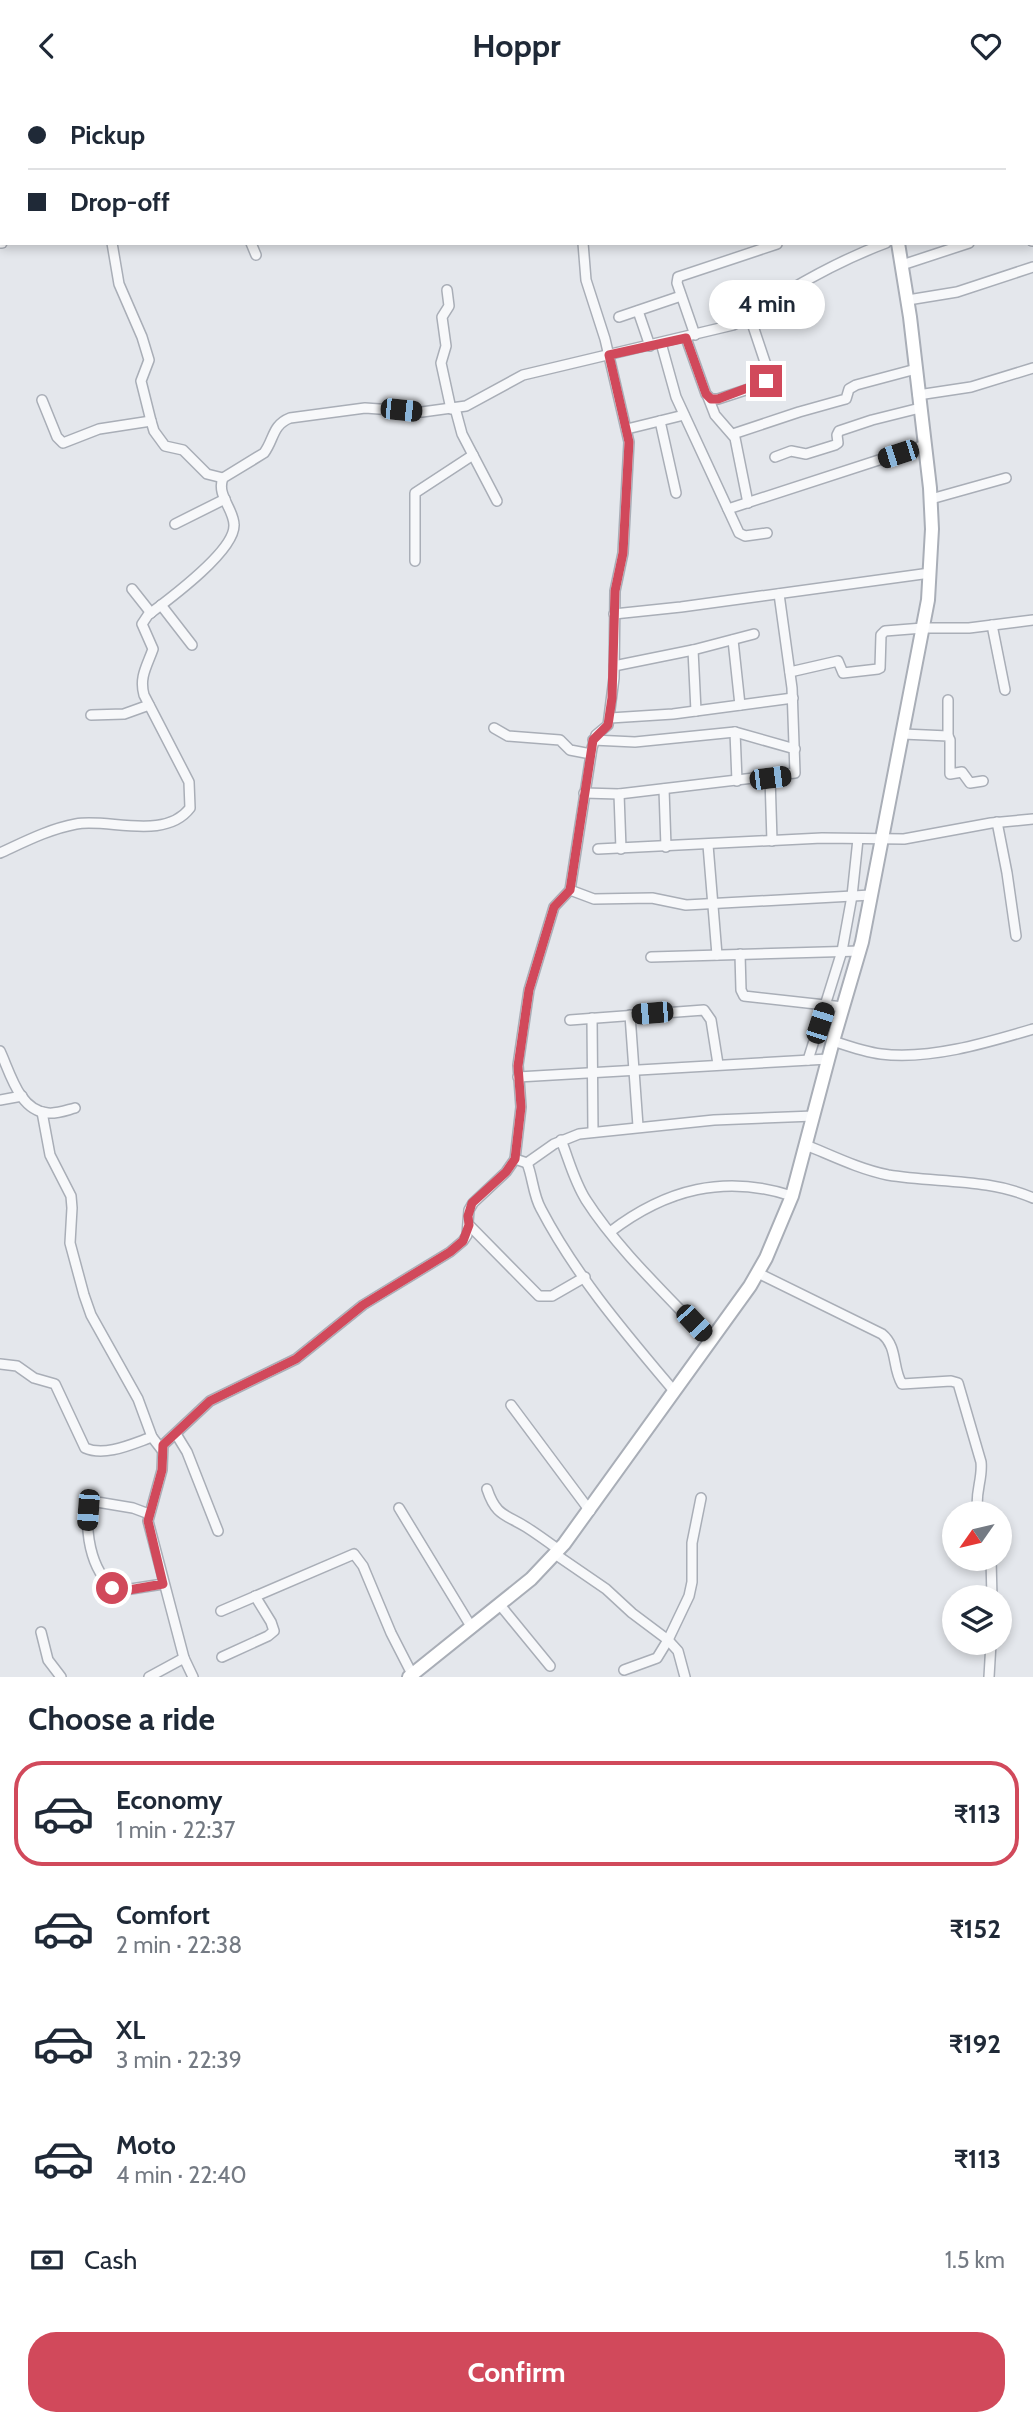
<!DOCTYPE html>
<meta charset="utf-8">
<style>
body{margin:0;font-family:Cabin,sans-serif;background:#f6f6f7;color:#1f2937;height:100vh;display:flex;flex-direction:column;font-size:26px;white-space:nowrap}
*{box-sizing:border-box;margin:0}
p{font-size:23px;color:#747a83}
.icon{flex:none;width:38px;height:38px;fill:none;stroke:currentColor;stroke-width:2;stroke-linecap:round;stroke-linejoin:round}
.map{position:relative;height:1586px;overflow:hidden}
.sheet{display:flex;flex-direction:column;background:#fff;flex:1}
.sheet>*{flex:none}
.banner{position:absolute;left:0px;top:0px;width:1034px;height:154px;box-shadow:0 4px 10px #0003;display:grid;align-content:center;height:154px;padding:0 28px;background:#fff}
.needle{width:46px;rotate:236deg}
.buttons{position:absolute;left:942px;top:1410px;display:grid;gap:14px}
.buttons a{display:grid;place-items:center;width:70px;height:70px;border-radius:50%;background:#fff;box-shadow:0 4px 10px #0003;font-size:35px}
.end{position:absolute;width:32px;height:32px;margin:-16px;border:9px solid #d1495b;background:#fff;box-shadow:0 0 0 4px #fff}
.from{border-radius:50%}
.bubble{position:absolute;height:49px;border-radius:24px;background:#fff;box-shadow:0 4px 10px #0003;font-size:23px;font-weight:800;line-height:49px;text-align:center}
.car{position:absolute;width:21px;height:42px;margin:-21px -10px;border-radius:9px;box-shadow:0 0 5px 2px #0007;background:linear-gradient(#222 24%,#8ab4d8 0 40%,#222 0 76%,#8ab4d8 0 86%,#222 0)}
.banner b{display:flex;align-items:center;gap:24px;height:66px;font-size:26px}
.banner b+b{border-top:2px solid #e0e1e3}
.banner i{width:18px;height:18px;background:#1f2937}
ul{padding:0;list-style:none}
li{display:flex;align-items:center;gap:21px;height:105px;margin:0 14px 10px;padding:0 14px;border:4px solid transparent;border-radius:28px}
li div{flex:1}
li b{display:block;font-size:26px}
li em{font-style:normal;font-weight:800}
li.active{border-color:#d1495b}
li>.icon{width:63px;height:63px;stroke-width:1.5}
h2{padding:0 28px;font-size:32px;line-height:84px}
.pay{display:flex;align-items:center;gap:18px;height:77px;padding:0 28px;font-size:26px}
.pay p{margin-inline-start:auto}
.action{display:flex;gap:14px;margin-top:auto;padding:14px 28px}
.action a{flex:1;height:80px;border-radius:28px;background:#d1495b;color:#fff;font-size:28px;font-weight:800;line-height:80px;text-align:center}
header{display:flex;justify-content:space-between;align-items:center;height:91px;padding:0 28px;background:#fff;font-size:32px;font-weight:800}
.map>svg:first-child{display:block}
</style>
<header><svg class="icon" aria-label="back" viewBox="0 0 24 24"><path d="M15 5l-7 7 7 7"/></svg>Hoppr<svg class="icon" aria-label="heart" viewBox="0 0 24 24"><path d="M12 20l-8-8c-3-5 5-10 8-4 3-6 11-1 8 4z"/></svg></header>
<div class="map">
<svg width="1033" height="1586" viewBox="0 0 1033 1586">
<rect width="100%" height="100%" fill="#e4e7ec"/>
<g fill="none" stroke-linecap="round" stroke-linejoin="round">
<defs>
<g id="street">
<polyline points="214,0 214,2"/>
<polyline points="564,0 565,2"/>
<polyline points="855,0 857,2"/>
<polyline points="84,2 88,0"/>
<polyline points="116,2 116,0"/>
<polyline points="230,2 231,0"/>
<polyline points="496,2 500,0"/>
<polyline points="718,2 726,0"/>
<polyline points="865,2 875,0"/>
<polyline points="954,2 958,0"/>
<polyline points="1032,150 1033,150"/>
<polyline points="0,152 2,152"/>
<polyline points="112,152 119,193 142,246 149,269 141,290 151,330 154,340 165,355 183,359 207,383 223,387"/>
<polyline points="251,152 256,164"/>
<polyline points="902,174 969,152"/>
<polyline points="447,199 449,215 442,226 446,255 441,272 451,318"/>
<polyline points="908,209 957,201 1033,176"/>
<polyline points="638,220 650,255"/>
<polyline points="619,226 681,205"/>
<polyline points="695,244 677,192 678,186 777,153"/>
<polyline points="686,247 706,303 711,308 718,308 761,294 768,288 769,283 750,226"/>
<polyline points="661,252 676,306 739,442 745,445 767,442"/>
<polyline points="918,304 971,296 1033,277"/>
<polyline points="708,306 715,324 735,347 748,412"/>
<polyline points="42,309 57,346 63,352 99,338 151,330"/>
<polyline points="455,317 462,343 497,410"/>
<polyline points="660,330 676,402"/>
<polyline points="627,338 684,324"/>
<polyline points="733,343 799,321 842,309 846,308 849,298 856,294 916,278"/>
<polyline points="775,366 791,360 806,363 835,354 838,352 837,344 839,340 872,329 920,317"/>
<polyline points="931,408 1006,387"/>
<polyline points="728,418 925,354"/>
<polyline points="175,433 225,408"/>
<polyline points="415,470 415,402 473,364"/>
<polyline points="132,498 151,522"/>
<polyline points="161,514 192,554"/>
<polyline points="614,523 681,516 930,482"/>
<polyline points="992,534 1005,599"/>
<polyline points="733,549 740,614"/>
<polyline points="693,559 696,620"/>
<polyline points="614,575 693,559 754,543"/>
<polyline points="790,581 838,570 843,582 878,578 880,577 881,544 885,540 923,537 969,537 1033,529"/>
<polyline points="948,609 948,645"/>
<polyline points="91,624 124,623 149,614"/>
<polyline points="610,627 673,623 793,607"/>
<polyline points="494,637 508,645 560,649 570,659 591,663"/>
<polyline points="735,641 737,690"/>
<polyline points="903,643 948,645 950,649 950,683 962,681 970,692 983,690"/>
<polyline points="593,649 635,651 735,641 795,658"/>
<polyline points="770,686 772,750"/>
<polyline points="664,698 666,756"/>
<polyline points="584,702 619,703 795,682 792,597 779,503"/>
<polyline points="619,703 621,758"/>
<polyline points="997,731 1007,782 1016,845"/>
<polyline points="708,754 717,864"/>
<polyline points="598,758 822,747 904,748 991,732 1033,728"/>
<path d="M 0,762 C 24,751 49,738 76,733 C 108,727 165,750 190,717 L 189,691 L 144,604 C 139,586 147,575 153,558 L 142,533 L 148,524 C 168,509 235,460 234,434 C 234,418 216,404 223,387 L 264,362 C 274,349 272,334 290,327 L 365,317 L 422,321 L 466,315 L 523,284 L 733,234 C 753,225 769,211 788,200 C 820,181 851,165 886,152"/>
<polyline points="570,799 594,808 652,807 686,814 871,804"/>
<polyline points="740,863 741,899 744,905 843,916"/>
<polyline points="651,866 860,860"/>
<polyline points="630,924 638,1035"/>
<polyline points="592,927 593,1041"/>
<polyline points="570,929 704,919 711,929 718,973"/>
<path d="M 833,950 C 848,955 865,961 881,963 C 930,969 986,952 1033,938"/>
<path d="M 0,960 C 10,981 19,1020 48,1022 C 57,1023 67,1019 75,1017"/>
<polyline points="808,969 842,860 852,805 858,748"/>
<polyline points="518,986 828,968"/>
<polyline points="0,1009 22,1005"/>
<polyline points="42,1021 50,1064 71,1105 72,1117 70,1152 84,1204 91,1224 138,1308 152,1346 162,1359"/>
<path d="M 561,1049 C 569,1069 574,1090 586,1109 C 618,1159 670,1207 711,1251"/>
<path d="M 806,1054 C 833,1065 859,1078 888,1084 C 936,1092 988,1087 1033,1107"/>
<polyline points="515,1068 527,1072 554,1053 579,1043 714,1029 814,1025"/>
<path d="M 527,1072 C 533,1087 533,1104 541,1118 C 576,1185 626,1243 674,1300"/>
<polyline points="469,1134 539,1205 552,1205 585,1186"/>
<path d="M 610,1141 C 666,1098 725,1083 792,1105"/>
<path d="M 758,1182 L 882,1243 C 898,1256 892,1277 902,1293 L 951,1290 L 958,1292 L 981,1371 C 983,1389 974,1402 978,1423"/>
<path d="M 0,1273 L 17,1275 L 34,1287 L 55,1293 L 85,1357 C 105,1366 132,1353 152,1346"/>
<polyline points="511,1314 590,1420"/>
<polyline points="176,1343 187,1361 218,1440"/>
<path d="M 487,1398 C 496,1425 505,1423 526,1436 C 537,1443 548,1451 559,1459"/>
<polyline points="399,1417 472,1537"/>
<path d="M 149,1423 L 133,1417 L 97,1411 L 88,1419 C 86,1447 92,1484 118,1500 L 163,1493"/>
<polyline points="555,1463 606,1498 632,1522 668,1549 678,1560 685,1586"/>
<polyline points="991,1468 992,1507"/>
<polyline points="500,1514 550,1575"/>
<polyline points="221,1520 354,1463 363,1475 391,1542 412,1583"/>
<polyline points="41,1541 48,1569 61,1586"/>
<polyline points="222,1566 268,1545 274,1540 271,1531 255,1505"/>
<polyline points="624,1579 657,1567 668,1549 689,1505 692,1491 692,1452 701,1407"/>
<polyline points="149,1586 184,1567"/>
<polyline points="193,1586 184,1567 148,1430 162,1379 163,1354 210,1310 296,1268 363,1214 450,1161 463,1150 467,1144 469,1119 473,1112 506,1081 515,1068 521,1016 518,974 529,899 554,816 570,799 592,657 596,644 608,634 614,587 615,500 623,462 629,351 605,248 586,189 583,152"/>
<polyline points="989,1586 991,1552"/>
</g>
<g id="secondary">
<polyline points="883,2 884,0"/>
<polyline points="409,1586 531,1488 564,1453 750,1195 766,1167 792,1105 833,950 862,851 928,509 932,438 930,397 910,226 898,152"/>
</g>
</defs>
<!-- street casing -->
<use href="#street" stroke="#a9aeb7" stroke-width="12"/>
<!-- secondary casing -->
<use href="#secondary" stroke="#a9aeb7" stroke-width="16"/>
<!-- street -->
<use href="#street" stroke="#f7f8fa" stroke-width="9"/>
<!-- secondary -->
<use href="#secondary" stroke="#fff" stroke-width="12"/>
</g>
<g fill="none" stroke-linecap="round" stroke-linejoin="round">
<!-- route -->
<polyline stroke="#d1495b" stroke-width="9" points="112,1497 123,1500 163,1493 148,1430 162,1379 163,1354 210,1310 296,1268 363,1214 450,1161 463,1150 469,1134 468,1125 472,1112 506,1081 515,1068 521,1016 518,975 529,899 554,816 570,799 593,649 608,634 612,607 615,500 623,462 629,351 609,264 686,247 706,303 711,308 718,308 766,290"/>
</g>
</svg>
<div class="buttons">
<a><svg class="needle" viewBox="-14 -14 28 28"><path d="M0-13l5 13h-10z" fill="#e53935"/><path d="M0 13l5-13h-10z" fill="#747a83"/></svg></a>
<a><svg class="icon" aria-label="layers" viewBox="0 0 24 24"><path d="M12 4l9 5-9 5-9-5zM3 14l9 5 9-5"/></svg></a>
</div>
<i class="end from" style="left:112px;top:1497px"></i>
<i class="end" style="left:766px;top:290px"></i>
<div class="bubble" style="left:709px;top:189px;width:116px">4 min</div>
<i class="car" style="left:401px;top:319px;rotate:96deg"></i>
<i class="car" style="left:898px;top:363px;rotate:252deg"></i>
<i class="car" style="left:770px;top:687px;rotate:83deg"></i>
<i class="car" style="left:652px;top:922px;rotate:265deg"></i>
<i class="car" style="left:820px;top:932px;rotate:18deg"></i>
<i class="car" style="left:694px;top:1232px;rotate:137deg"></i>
<i class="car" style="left:88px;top:1419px;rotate:184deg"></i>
<div class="banner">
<b><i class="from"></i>Pickup</b>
<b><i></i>Drop-off</b>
</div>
</div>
<section class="sheet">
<h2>Choose a ride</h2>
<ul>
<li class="active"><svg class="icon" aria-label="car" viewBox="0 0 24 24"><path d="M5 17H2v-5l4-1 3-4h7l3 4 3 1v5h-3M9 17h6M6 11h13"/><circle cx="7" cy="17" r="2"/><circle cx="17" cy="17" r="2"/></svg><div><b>Economy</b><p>1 min · 22:37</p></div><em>₹113</em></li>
<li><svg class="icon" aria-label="car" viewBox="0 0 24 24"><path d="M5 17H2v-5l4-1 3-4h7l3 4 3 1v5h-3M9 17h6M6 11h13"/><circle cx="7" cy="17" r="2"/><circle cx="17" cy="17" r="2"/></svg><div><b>Comfort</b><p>2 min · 22:38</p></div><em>₹152</em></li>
<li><svg class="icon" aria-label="car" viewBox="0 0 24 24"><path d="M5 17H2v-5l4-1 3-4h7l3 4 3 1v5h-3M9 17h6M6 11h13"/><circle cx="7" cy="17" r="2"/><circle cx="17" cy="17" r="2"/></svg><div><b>XL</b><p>3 min · 22:39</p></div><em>₹192</em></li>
<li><svg class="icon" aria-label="car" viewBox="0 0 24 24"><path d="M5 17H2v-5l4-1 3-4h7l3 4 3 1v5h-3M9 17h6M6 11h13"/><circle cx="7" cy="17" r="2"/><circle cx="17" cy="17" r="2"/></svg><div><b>Moto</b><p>4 min · 22:40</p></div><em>₹113</em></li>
</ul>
<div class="pay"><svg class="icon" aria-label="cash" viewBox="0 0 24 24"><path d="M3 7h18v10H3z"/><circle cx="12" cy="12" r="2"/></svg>Cash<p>1.5 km</p></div>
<div class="action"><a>Confirm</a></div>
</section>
